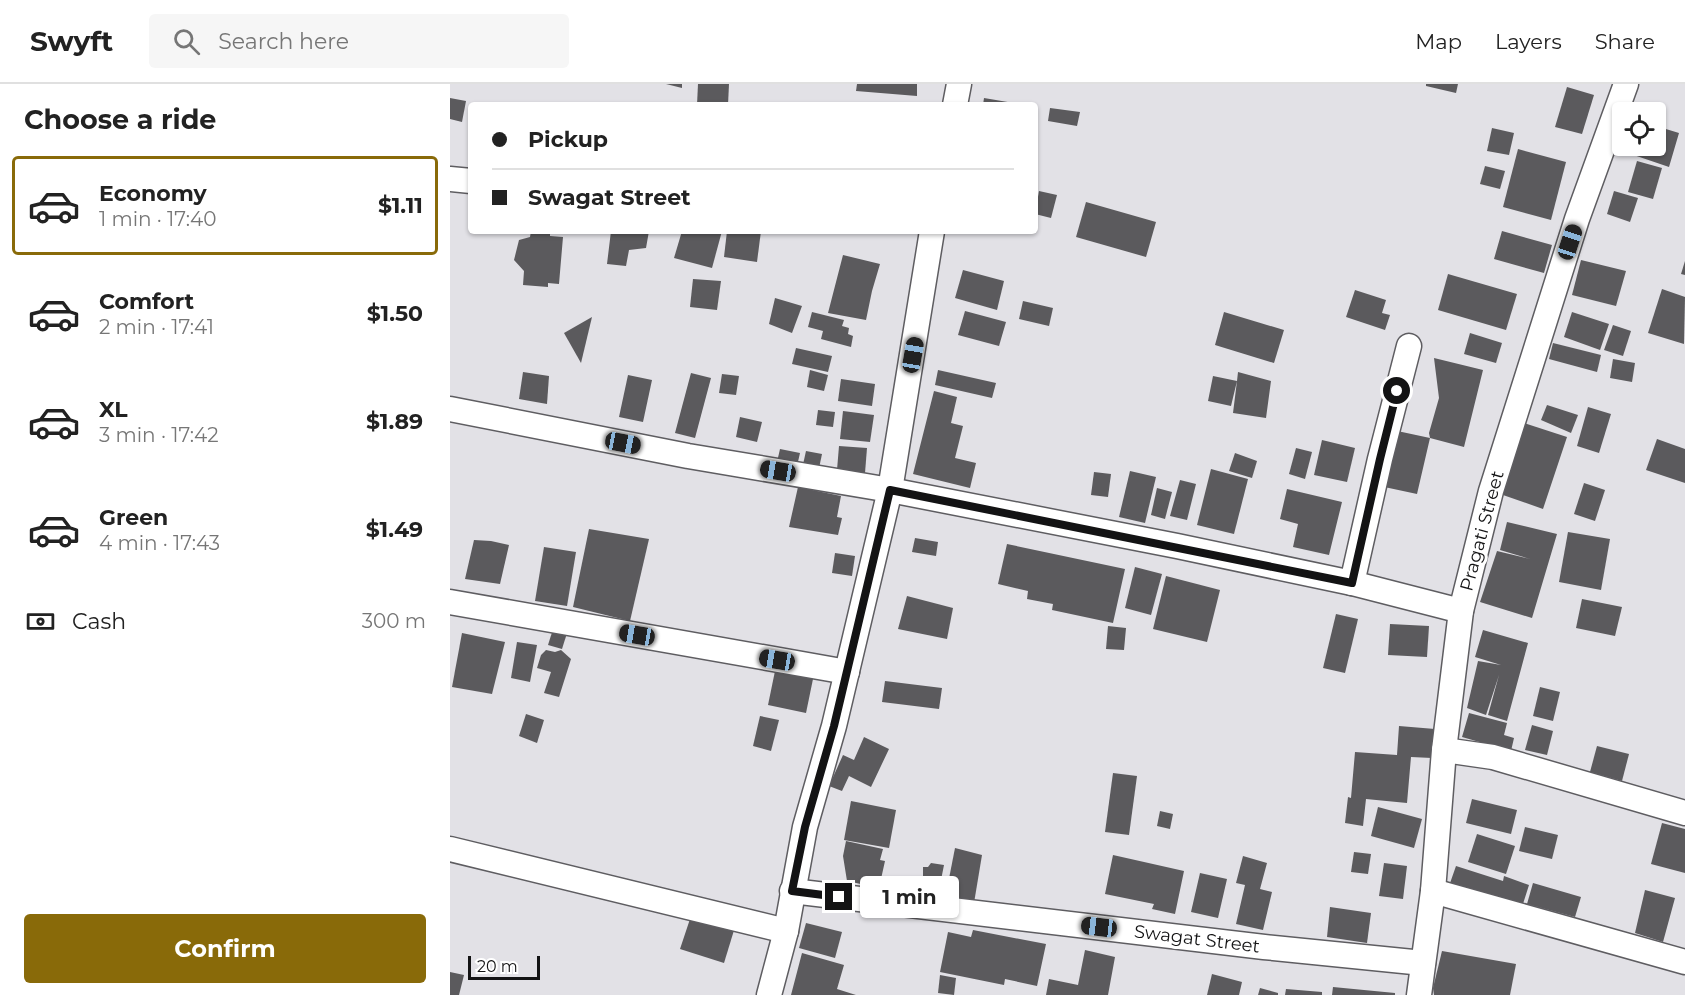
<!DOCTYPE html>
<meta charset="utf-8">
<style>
body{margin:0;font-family:Montserrat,sans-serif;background:#f6f6f6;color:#222;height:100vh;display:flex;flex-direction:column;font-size:22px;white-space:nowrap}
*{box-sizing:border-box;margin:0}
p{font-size:20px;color:#767676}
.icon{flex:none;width:33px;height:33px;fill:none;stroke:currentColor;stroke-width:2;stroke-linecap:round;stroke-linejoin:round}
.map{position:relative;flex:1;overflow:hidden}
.drawer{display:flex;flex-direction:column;background:#fff;width:450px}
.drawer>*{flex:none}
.hud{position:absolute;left:18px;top:18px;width:570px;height:132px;border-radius:6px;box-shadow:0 2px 4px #0004;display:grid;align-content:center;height:132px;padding:0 24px;background:#fff}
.fabs{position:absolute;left:1162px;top:18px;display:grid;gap:12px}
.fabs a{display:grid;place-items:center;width:54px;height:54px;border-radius:6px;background:#fff;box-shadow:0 2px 4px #0004;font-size:30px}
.scale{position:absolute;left:18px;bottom:15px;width:72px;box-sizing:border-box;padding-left:6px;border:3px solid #131314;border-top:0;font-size:16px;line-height:21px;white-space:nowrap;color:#131314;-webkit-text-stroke:4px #fff;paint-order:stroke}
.end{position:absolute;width:27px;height:27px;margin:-14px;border:8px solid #131314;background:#fff;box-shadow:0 0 0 3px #fff}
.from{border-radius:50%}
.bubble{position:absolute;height:42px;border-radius:6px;background:#fff;box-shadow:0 2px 4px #0004;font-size:20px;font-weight:700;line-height:42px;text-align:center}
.car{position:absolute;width:18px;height:36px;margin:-18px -9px;border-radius:8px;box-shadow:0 0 4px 2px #0007;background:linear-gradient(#222 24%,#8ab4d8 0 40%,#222 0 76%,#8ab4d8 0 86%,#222 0)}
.hud b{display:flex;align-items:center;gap:21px;height:57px;font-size:22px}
.hud b+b{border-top:2px solid #e0e0e0}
.hud i{width:15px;height:15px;background:#222}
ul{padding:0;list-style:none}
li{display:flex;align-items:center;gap:18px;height:99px;margin:0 12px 9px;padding:0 12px;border:3px solid transparent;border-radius:6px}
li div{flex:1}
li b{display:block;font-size:22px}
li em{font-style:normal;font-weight:700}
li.on{border-color:#896a09}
li>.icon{width:54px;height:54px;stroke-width:1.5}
h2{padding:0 24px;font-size:27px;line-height:72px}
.pay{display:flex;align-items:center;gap:15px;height:66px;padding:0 24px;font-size:22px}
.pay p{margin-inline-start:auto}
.primary-button{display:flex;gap:12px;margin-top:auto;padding:12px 24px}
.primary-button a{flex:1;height:69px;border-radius:6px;background:#896a09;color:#fff;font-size:24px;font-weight:700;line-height:69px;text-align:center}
header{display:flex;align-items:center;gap:36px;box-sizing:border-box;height:84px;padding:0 30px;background:#fff;border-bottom:2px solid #e0e0e0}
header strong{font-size:28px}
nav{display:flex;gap:33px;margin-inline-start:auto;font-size:21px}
.search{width:420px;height:54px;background:#f6f6f6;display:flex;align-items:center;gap:15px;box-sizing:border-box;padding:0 21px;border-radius:6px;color:#767676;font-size:22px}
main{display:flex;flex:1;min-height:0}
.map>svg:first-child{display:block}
</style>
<header>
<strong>Swyft</strong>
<div class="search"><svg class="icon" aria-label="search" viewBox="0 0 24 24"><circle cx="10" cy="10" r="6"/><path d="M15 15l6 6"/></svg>Search here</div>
<nav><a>Map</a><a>Layers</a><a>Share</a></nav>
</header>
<main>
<section class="drawer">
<h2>Choose a ride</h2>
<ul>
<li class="on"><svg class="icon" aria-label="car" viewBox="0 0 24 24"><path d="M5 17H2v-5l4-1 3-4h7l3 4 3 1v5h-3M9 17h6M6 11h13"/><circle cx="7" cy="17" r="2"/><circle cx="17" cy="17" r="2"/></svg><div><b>Economy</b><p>1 min · 17:40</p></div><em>$1.11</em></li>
<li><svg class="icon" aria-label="car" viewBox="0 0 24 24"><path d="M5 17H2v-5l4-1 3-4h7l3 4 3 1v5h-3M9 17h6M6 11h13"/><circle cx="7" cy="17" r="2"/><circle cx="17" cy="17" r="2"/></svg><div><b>Comfort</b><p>2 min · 17:41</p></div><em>$1.50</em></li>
<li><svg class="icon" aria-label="car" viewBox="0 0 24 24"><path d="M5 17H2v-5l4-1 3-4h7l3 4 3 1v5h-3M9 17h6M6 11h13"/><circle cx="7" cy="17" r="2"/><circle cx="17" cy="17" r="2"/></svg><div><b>XL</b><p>3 min · 17:42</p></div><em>$1.89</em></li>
<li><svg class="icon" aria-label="car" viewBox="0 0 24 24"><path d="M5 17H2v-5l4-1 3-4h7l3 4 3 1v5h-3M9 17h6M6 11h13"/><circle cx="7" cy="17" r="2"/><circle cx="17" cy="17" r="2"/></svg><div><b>Green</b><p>4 min · 17:43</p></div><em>$1.49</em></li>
</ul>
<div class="pay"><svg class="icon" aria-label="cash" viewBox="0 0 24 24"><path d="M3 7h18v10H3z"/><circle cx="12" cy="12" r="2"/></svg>Cash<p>300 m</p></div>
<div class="primary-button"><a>Confirm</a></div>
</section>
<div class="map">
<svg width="1235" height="911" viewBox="0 0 1235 911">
<rect width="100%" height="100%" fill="#e2e1e6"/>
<!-- building -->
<g fill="#5b5a5d">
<polygon points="216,0 232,0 232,4"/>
<polygon points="248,0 279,0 278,21 247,21"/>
<polygon points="407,0 467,0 467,12 406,7"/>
<polygon points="976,0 1008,0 1006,9 976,2"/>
<polygon points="1117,3 1144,11 1132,50 1105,43"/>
<polygon points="0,14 16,17 12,38 0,35"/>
<polygon points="534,14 569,20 569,21 533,21"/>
<polygon points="600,24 630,28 627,42 598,37"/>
<polygon points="1206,42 1229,49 1219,83 1169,66 1173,54 1173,62 1206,62"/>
<polygon points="1042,44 1064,49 1059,71 1037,67"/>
<polygon points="1068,65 1116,78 1101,136 1053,123"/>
<polygon points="1187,77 1212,84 1203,115 1178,108"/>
<polygon points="1035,82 1055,87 1050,105 1030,100"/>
<polygon points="589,107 607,111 601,134 585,130"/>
<polygon points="1164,107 1188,114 1180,138 1157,130"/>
<polygon points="636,118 706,138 696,173 626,153"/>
<polygon points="81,147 100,147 100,152 113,153 109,200 98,199 98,203 73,201 74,187 64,176 69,156 80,153"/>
<polygon points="161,147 199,147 196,164 179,166 176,182 157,180"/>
<polygon points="232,147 272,147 262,184 224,174"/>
<polygon points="277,147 311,147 307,178 274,173"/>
<polygon points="1052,147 1102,161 1094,189 1044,175"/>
<polygon points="393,171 430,180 422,207 416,236 378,229"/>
<polygon points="1131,176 1176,187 1166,222 1122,211"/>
<polygon points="1235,177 1235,191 1231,190"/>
<polygon points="513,186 554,197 547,226 505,214"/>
<polygon points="998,190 1067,210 1056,246 988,226"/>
<polygon points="243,195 271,197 267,226 240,223"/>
<polygon points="1212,205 1235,213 1234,260 1198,249"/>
<polygon points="905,206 936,216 932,229 940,231 935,246 896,233"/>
<polygon points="325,214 352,222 342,249 319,240"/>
<polygon points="573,217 603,224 599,242 569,235"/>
<polygon points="515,227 556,238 549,262 508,251"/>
<polygon points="362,228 394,236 392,242 399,244 398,250 403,252 401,263 371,255 373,247 358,243"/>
<polygon points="774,228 834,246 824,279 765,261"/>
<polygon points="1122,228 1159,240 1150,266 1114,253"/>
<polygon points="142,233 131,279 114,249"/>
<polygon points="1163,241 1181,247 1173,272 1154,266"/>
<polygon points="1020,249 1052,259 1046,279 1014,270"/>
<polygon points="1103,259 1151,271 1147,288 1099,275"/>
<polygon points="346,264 382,272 378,288 342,280"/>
<polygon points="984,274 1033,286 1014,363 980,354 967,410 925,401 938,345 980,354 979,349 989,314"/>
<polygon points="1163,275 1185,279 1182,298 1160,294"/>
<polygon points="360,286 378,291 374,307 357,303"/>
<polygon points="488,286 546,299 542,314 485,301"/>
<polygon points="73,288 99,292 97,320 69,315"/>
<polygon points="788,288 821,297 816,334 783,329 787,297 781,322 758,317 763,292 787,297"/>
<polygon points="241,289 261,294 245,354 225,349"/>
<polygon points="272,290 289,292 286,311 269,309"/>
<polygon points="178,291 202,296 193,338 169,333"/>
<polygon points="391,295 425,300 422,322 388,317"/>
<polygon points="484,307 507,313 501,339 513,342 505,374 526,379 520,404 463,390"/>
<polygon points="1097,321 1128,331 1121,349 1091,336"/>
<polygon points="1138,323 1161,330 1149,369 1127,362"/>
<polygon points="368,326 385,328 383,343 366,341"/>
<polygon points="393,327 424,331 420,358 390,355"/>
<polygon points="290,333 312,338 307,358 286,353"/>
<polygon points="1074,339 1117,353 1093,425 1053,411"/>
<polygon points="1207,355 1235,365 1235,399 1196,386"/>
<polygon points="872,356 905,364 897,398 864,391"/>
<polygon points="389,362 417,364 415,389 387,386"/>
<polygon points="846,364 862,368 855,395 839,390"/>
<polygon points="330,365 350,369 347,382 327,378"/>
<polygon points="356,367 372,370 368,389 352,385"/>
<polygon points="785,369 807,377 802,394 779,387"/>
<polygon points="761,385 798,395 784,450 747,441"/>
<polygon points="680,387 706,393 695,439 669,433"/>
<polygon points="644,388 661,390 658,413 641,411"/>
<polygon points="730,396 746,400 737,436 720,432"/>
<polygon points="1134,399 1155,406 1145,437 1124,430"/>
<polygon points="348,403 391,412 387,433 392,434 388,451 339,443"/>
<polygon points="707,404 722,408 715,435 701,431"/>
<polygon points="837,405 892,418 879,471 843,463 848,440 830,435"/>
<polygon points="1057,438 1107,450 1082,534 1030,518 1047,467 1080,475 1050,466"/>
<polygon points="139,445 199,455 180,537 123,523"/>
<polygon points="1118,448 1160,455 1151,506 1109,498"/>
<polygon points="465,454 488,458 486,472 462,468"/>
<polygon points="24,456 41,457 59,461 50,500 15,495"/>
<polygon points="557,460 675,485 663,539 602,526 603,520 577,515 578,507 548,500"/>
<polygon points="94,463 126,468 117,522 85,517"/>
<polygon points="385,469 405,472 402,492 382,489"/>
<polygon points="685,483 712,490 701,531 675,524"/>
<polygon points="716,492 770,506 757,558 703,545"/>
<polygon points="457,512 503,524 497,555 448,545"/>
<polygon points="1132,515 1172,523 1165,552 1126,544"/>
<polygon points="886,530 908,535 895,589 873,584"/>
<polygon points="940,540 979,542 977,573 938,571"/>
<polygon points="104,542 118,546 112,565 98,561"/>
<polygon points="658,542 676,544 674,566 656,565"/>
<polygon points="1033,546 1078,559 1057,637 1038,631 1049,591 1036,631 1017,624 1028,577 1051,581 1025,573"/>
<polygon points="12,549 55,558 42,610 2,603"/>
<polygon points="67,558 87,561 80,598 61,594"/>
<polygon points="96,566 105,568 111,566 121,575 109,613 94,609 101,588 87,584 91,571"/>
<polygon points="325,587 363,595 356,629 318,621"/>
<polygon points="435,597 492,604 489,625 432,618"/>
<polygon points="1090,603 1110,608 1103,637 1083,632"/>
<polygon points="1019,629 1057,639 1054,651 1064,654 1061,667 1012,653"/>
<polygon points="76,630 94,636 87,659 69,652"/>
<polygon points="310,632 329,636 321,667 303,662"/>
<polygon points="1082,641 1103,647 1097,671 1075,666"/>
<polygon points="949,642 985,645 982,674 961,673 957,719 916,715 913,742 895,739 898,713 901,714 905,668 947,671"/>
<polygon points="414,653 439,665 421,703 399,692 392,707 379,702 393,671 404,676"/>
<polygon points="1147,662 1179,670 1172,697 1140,688"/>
<polygon points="663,689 687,692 679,751 655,748"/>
<polygon points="1022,715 1067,726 1061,750 1016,739"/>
<polygon points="401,717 446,726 439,764 394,756"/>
<polygon points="928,723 972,735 964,764 921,752"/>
<polygon points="710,727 723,730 720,745 707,742"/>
<polygon points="1212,739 1235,745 1235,789 1201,780"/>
<polygon points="1075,743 1108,751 1102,775 1069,767"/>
<polygon points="1027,750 1065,762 1056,790 1018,778"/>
<polygon points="396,757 433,765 430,776 435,777 429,804 397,797 393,772"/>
<polygon points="505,764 532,771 524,819 495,815"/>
<polygon points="904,768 921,770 918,790 901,788"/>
<polygon points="663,771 734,787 725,830 702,825 704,820 655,810"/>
<polygon points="793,772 817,779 810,805 822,808 813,846 786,840 795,801 786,799"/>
<polygon points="481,779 494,781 486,821 465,816 468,799 473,796 473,783 478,783"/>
<polygon points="934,779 957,782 953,815 929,812"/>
<polygon points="1006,782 1053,797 1054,792 1079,801 1071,826 999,802"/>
<polygon points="750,789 777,795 768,834 741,828"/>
<polygon points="1083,799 1131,813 1125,833 1077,820"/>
<polygon points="1195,806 1225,814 1213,858 1185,849"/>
<polygon points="880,823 921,829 917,859 877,853"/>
<polygon points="242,829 285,843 274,879 230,865"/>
<polygon points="356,839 392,848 385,874 349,864"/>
<polygon points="523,846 596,860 587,902 555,895 554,901 490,888 498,848 521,853"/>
<polygon points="635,866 665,873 658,911 596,911 599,895 628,901"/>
<polygon points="992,867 1066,880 1060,911 984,911 983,904"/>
<polygon points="352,869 394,881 387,905 406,911 341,911"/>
<polygon points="0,888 14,891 9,911 0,911"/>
<polygon points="762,890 792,898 789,911 757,911"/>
<polygon points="490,891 506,894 504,911 488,909"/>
<polygon points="883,903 945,909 945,911 882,911"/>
<polygon points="810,904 828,909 828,911 808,911"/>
<polygon points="836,905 872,908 872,911 835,911"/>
</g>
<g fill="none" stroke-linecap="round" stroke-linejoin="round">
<defs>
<g id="minor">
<polyline points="505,21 509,0"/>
<polyline points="0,95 21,97"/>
<polyline points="0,325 238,372 440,406 727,462 902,499 1011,527"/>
<polyline points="902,499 930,375 959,262"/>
<polyline points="0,518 397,588"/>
<polyline points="994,666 1043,673 1235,729"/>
<polyline points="0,765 336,847"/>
<polyline points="342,807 814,863 973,879"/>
<polyline points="983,807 1235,878"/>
<polyline points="319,911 336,847 355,743 384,642 440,406 482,147"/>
<polyline points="969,911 983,807 994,666 1011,527 1041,407 1127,135 1176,0"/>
</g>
</defs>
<!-- minor casing -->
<use href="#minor" stroke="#5e5d61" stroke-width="27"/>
<!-- minor -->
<use href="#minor" stroke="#fff" stroke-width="24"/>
</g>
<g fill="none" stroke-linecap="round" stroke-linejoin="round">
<!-- route -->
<polyline stroke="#131314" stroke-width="8" points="389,813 342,807 355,743 384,642 440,406 902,499 930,375 947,307"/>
</g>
<g text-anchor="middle" stroke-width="6" stroke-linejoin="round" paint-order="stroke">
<!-- street labels -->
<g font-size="18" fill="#131314" stroke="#fff">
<text transform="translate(1032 447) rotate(-75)" y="6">Pragati Street</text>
<text transform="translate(747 855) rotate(7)" y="6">Swagat Street</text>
</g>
</g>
</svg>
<div class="fabs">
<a><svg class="icon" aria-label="locate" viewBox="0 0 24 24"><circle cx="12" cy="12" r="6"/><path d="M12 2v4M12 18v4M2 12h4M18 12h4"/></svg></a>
</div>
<div class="scale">20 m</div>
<i class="end from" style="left:947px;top:307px"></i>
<i class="end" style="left:389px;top:813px"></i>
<div class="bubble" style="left:410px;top:792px;width:99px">1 min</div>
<i class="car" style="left:1120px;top:158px;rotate:18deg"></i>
<i class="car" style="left:463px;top:271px;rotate:10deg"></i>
<i class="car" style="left:173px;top:359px;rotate:101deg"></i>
<i class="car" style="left:328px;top:387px;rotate:280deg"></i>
<i class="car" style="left:187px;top:551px;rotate:280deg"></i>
<i class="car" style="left:327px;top:576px;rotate:280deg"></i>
<i class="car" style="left:649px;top:843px;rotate:277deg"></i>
<div class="hud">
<b><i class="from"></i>Pickup</b>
<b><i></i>Swagat Street</b>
</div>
</div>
</main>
